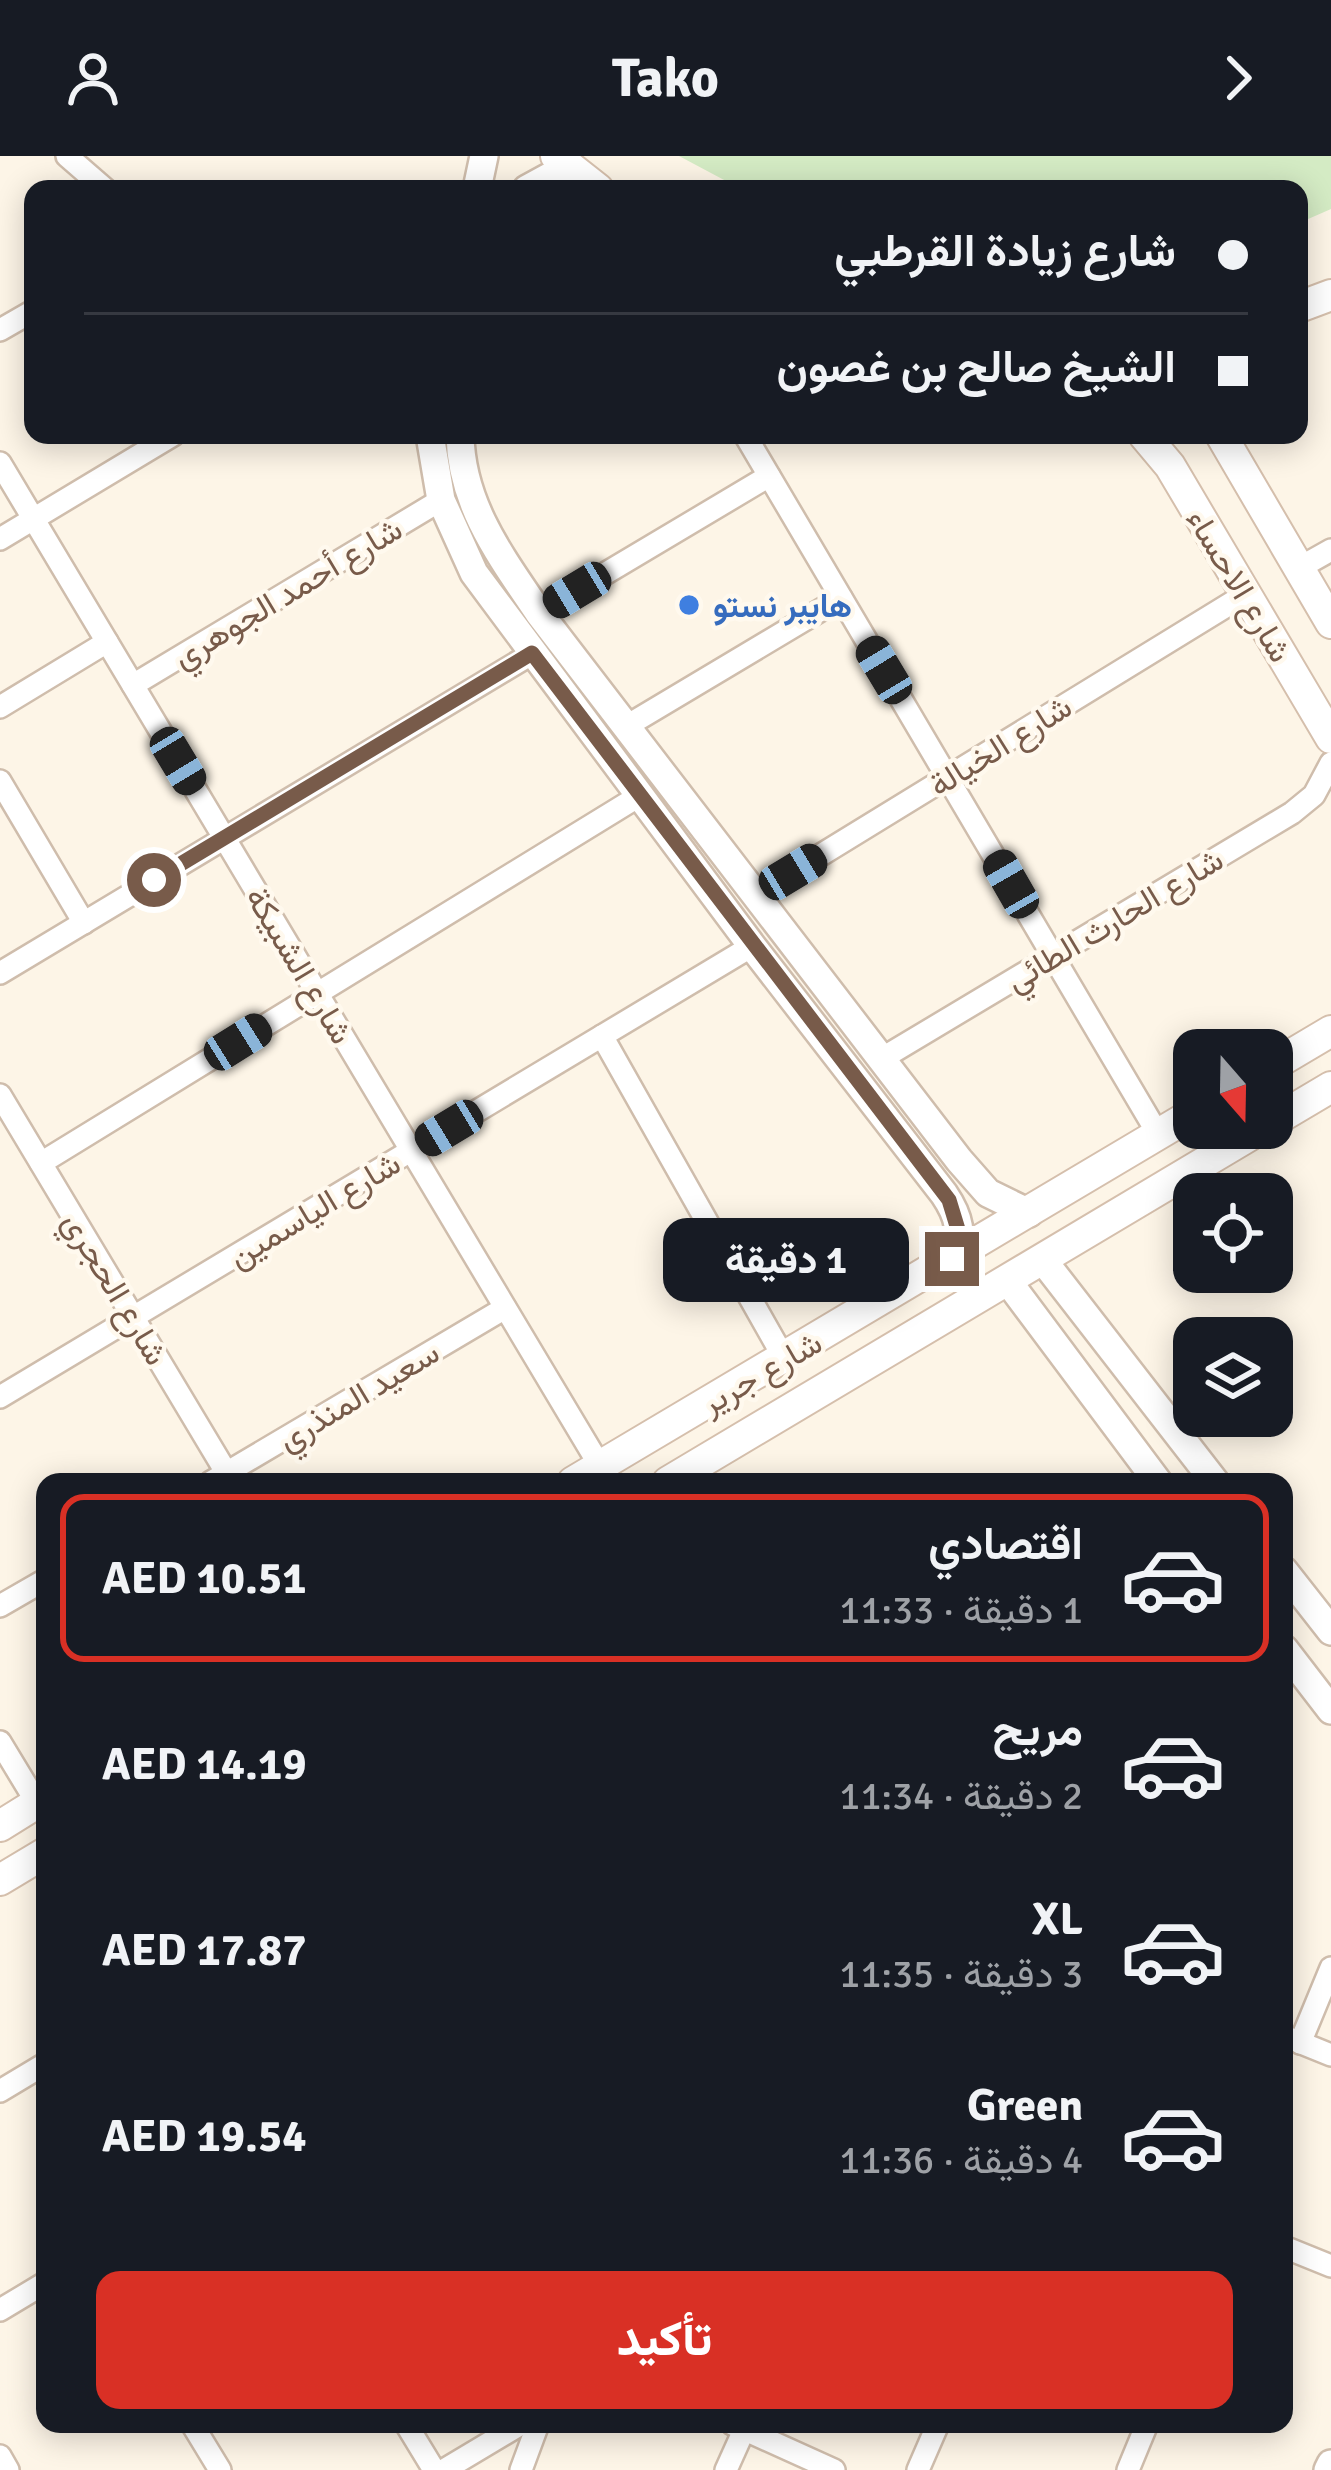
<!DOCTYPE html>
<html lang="ar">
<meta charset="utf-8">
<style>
body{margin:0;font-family:Signika,Vazirmatn,sans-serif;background:#242831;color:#f1f3f6;direction:rtl;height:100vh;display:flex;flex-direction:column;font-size:45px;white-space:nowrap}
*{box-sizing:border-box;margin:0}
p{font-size:39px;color:#9ea1a6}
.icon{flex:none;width:66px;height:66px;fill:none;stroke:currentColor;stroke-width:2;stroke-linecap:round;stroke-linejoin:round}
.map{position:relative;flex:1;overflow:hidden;direction:ltr}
.panel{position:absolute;left:36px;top:1317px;width:1257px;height:960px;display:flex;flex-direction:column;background:#171b24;border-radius:24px;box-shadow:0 6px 30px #0003;direction:rtl}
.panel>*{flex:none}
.top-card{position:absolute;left:24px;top:24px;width:1284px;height:264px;border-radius:24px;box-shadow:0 6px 30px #0003;direction:rtl;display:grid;align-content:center;height:264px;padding:0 60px;background:#171b24}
.needle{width:78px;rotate:160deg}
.controls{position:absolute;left:1173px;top:873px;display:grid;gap:24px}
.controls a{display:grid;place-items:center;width:120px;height:120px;border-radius:24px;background:#171b24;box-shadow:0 6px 30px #0003;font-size:60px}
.end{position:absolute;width:54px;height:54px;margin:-27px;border:15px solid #785b4a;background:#fff;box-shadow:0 0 0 6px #fff}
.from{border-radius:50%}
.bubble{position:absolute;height:84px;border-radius:24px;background:#171b24;box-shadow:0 6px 30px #0003;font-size:39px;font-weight:800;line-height:84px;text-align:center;direction:rtl}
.car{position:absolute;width:36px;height:72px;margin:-36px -18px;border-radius:15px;box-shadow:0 0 9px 3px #0007;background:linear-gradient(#222 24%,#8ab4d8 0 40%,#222 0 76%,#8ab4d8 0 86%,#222 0)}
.top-card b{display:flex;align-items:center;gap:42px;height:114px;font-size:45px}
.top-card b+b{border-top:3px solid #363941}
.top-card i{width:30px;height:30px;background:#f1f3f6}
ul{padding:21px 0 0;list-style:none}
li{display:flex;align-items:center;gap:36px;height:168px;margin:0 24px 18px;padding:0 36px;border:6px solid transparent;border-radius:24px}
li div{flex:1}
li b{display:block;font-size:45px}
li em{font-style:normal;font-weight:800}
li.active{border-color:#d93025}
li>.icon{width:108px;height:108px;stroke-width:1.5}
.action{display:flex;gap:24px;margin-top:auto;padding:24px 60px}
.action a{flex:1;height:138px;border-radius:24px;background:#d93025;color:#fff;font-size:48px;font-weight:800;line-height:138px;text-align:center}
header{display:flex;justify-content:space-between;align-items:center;height:156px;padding:0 60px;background:#171b24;font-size:54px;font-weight:800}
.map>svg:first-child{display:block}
</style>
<header><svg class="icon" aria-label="forward" viewBox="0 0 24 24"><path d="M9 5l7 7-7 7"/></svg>Tako<svg class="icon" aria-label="person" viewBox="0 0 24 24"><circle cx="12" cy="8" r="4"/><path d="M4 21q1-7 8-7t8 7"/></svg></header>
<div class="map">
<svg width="1331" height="2314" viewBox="0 0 1331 2314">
<rect width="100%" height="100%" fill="#fdf5e7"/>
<!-- green -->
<polygon fill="#d4ebc4" points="679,0 1331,0 1331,53 1299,67 1299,33 741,33"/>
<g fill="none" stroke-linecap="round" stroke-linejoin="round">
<defs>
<g id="minor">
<polyline points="67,0 105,33"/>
<polyline points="0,174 33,155"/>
<polyline points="745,279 1158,978"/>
<polyline points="0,307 600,1310"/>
<polyline points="0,383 173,279"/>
<polyline points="1299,412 1331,394"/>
<polyline points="539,457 769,320"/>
<polyline points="133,529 441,344"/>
<polyline points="0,551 107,486"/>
<polyline points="625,571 841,442"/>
<polyline points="0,625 84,767"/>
<polyline points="754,740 1246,438"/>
<polyline points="0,817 533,497"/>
<polyline points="602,880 784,1202"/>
<polyline points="881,903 1292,657 1314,639 1331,607"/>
<polyline points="0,939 232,1326"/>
<polyline points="41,1007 639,640"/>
<polyline points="0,1241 752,790"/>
<polyline points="211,1326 505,1152"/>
<polyline points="0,1450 45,1424"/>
<polyline points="0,1586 37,1647"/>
<polyline points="1284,1880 1331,1899"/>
<polyline points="1300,1887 1331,1812"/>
<polyline points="0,1935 45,1908"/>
<polyline points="1284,2091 1331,2110"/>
<polyline points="0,2154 45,2127"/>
<polyline points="192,2268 220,2314"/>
<polyline points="406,2268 434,2314"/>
<polyline points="732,2268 834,2314"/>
<polyline points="0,2300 8,2314"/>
<polyline points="444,2314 521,2268"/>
<polyline points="521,2314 538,2268"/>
<polyline points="726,2314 744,2274"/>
<polyline points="918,2314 938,2268"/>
<polyline points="1128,2314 1147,2268"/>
</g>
<g id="tertiary">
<polyline points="477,33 484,0"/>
<polyline points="527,33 549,21 578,17"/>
<path d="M 430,279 L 441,344 L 474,417 L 752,790 L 944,1038 C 959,1060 964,1079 953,1103"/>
<path d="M 460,279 C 461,349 502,402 539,457 L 959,1004 L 988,1037 L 1029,1057"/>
<polyline points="1042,1103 1215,1326"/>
<polyline points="1007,1124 1158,1326"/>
<polyline points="1284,1415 1331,1475"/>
<polyline points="1284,1493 1331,1554"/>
<polyline points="1328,2314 1331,2308"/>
</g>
<g id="secondary">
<polyline points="556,0 598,33"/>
<polyline points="1299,151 1331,139"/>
<polyline points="1144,279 1170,310 1331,582"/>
<polyline points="1221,279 1331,467"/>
<polyline points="1272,910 1331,875"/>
<polyline points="1272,966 1331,931"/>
<polyline points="573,1326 1194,957"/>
<polyline points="668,1326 1262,972"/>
<polyline points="0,1670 45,1642"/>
<polyline points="0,1724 45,1697"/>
</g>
</defs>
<!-- minor casing -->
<use href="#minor" stroke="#cfbdac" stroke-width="26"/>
<!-- tertiary casing -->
<use href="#tertiary" stroke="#cfbdac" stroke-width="32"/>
<!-- secondary casing -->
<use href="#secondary" stroke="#d5bfac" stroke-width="34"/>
<!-- minor -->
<use href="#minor" stroke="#fff" stroke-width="21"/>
<!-- tertiary -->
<use href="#tertiary" stroke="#fff" stroke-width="27"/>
<!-- secondary -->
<use href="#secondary" stroke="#fff" stroke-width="30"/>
</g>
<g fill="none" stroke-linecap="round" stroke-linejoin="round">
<!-- route -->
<polyline stroke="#785b4a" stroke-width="15" points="154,724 532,497 949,1044 960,1080 952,1103"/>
</g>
<!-- markers -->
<circle fill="#3f7fe0" stroke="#fff9ee" stroke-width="4.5" cx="689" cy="449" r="12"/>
<g text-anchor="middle" stroke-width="9" stroke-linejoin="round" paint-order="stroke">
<!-- street labels -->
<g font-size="33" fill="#785b4a" stroke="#fff9ee">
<text transform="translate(1240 429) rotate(59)" y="12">شارع الاحساء</text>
<text transform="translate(287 436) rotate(-31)" y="12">شارع أحمد الجوهري</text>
<text transform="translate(1000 589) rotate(-32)" y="12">شارع الخيالة</text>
<text transform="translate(1114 763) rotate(-31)" y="12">شارع الحارث الطائي</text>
<text transform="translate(300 809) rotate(59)" y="12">شارع الشبيكة</text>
<text transform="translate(314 1053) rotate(-31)" y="12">شارع الياسمين</text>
<text transform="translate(116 1132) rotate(59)" y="12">شارع الحجري</text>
<text transform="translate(761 1216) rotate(-30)" y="12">شارع جرير</text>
<text transform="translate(358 1239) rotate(-31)" y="12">سعيد المنذري</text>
</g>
<!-- shop labels -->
<g font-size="33" font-weight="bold" fill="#366cbe" stroke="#fff9ee" text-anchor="start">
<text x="713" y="461">هايبر نستو</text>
</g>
</g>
</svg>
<div class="controls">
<a><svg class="needle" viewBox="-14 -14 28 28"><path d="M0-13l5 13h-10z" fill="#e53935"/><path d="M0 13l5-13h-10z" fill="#9ea1a6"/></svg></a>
<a><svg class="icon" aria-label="locate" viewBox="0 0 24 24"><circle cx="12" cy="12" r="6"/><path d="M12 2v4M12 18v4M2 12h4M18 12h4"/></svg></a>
<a><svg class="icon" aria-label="layers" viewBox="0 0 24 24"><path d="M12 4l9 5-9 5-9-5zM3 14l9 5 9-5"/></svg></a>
</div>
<i class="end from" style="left:154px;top:724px"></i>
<i class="end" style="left:952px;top:1103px"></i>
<div class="bubble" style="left:663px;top:1062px;width:246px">1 دقيقة</div>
<i class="car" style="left:577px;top:434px;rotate:239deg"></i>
<i class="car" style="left:884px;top:514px;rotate:329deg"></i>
<i class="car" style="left:178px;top:605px;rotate:149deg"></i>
<i class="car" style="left:793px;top:716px;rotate:59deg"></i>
<i class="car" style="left:1011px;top:728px;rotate:330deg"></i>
<i class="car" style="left:238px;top:886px;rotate:58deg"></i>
<i class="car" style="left:449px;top:972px;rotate:239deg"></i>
<div class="top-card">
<b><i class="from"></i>شارع زيادة القرطبي</b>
<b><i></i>الشيخ صالح بن غصون</b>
</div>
<section class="panel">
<ul>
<li class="active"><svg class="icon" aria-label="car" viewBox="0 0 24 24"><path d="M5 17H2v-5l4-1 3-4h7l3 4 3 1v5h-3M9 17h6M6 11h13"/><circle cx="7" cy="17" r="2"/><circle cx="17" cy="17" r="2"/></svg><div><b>اقتصادي</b><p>1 دقيقة · 11:33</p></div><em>AED 10.51</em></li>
<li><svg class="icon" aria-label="car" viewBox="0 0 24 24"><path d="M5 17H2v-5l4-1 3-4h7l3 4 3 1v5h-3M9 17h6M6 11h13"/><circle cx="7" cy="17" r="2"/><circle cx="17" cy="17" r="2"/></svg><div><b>مريح</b><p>2 دقيقة · 11:34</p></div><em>AED 14.19</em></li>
<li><svg class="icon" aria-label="car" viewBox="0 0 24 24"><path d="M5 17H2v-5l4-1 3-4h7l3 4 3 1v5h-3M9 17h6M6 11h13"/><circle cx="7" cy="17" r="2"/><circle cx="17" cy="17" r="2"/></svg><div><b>XL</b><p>3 دقيقة · 11:35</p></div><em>AED 17.87</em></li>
<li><svg class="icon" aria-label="car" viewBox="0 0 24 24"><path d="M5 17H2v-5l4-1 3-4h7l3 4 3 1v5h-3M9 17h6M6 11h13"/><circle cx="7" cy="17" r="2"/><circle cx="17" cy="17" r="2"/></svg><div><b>Green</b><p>4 دقيقة · 11:36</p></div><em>AED 19.54</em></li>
</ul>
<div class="action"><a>تأكيد</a></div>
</section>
</div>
